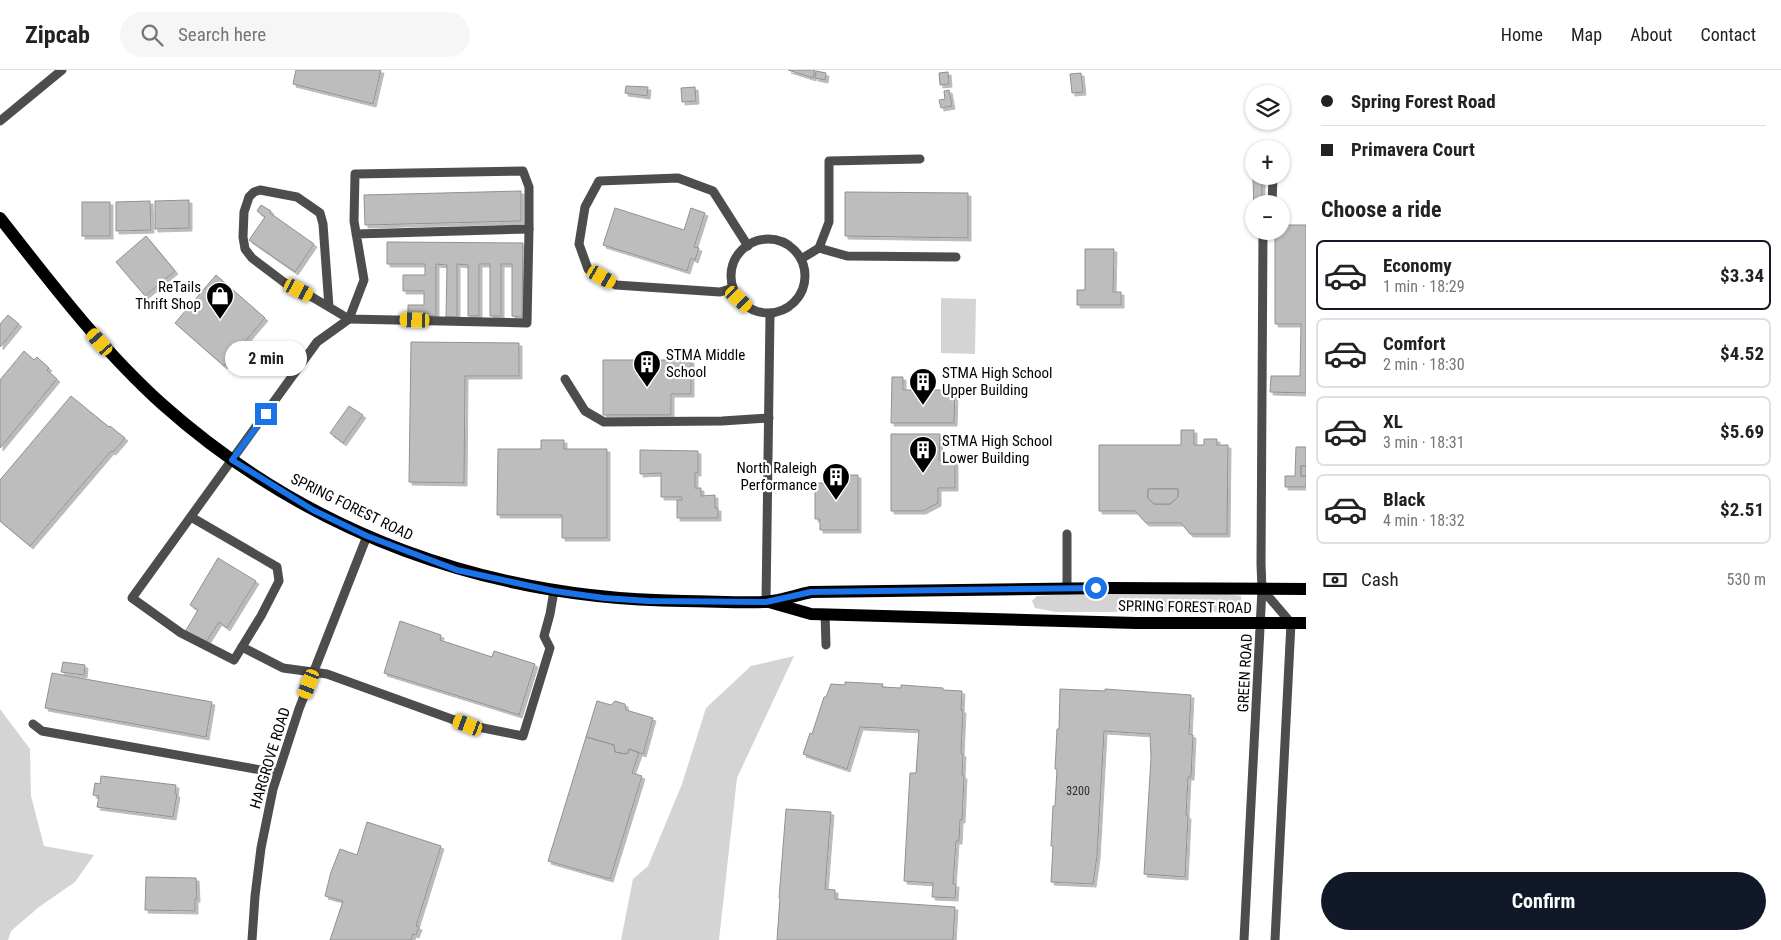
<!DOCTYPE html>
<meta charset="utf-8">
<style>
body{margin:0;font-family:"Roboto Condensed",sans-serif;background:#f6f6f6;color:#222;height:100vh;display:flex;flex-direction:column;font-size:19px;white-space:nowrap}
*{box-sizing:border-box;margin:0}
p{font-size:16px;color:#767676}
.icon{flex:none;width:28px;height:28px;fill:none;stroke:currentColor;stroke-width:2;stroke-linecap:round;stroke-linejoin:round}
.map{position:relative;flex:1;overflow:hidden}
.panel{display:flex;flex-direction:column;background:#fff;width:475px}
.panel>*{flex:none}
.top-card{display:grid;align-content:center;height:110px;padding:0 15px;background:#fff}
.controls{position:absolute;left:1245px;top:15px;display:grid;gap:10px}
.controls a{display:grid;place-items:center;width:45px;height:45px;border-radius:50%;background:#fff;box-shadow:0 1px 4px #0004;font-size:25px}
.end{position:absolute;width:22px;height:22px;margin:-11px;border:6px solid #1a73e8;background:#fff;box-shadow:0 0 0 2px #fff}
.from{border-radius:50%}
.bubble{position:absolute;height:35px;border-radius:18px;background:#fff;box-shadow:0 1px 4px #0004;font-size:16px;font-weight:700;line-height:35px;text-align:center}
.car{position:absolute;width:15px;height:30px;margin:-15px -8px;border-radius:6px;box-shadow:0 0 4px 1px #0007;background:linear-gradient(#f5c518 24%,#345 0 40%,#f5c518 0 76%,#345 0 86%,#f5c518 0)}
.top-card b{display:flex;align-items:center;gap:18px;height:48px;font-size:19px}
.top-card b+b{border-top:1px solid #e0e0e0}
.top-card i{width:12px;height:12px;background:#222}
ul{padding:0;list-style:none}
li{display:flex;align-items:center;gap:15px;height:70px;margin:0 10px 8px;padding:0 5px;border:2px solid #e0e0e0;border-radius:8px}
li div{flex:1}
li b{display:block;font-size:19px}
li em{font-style:normal;font-weight:700}
li.on{border-color:#111827}
li>.icon{width:45px;height:45px;stroke-width:1.5}
h2{padding:0 15px;font-size:22px;line-height:60px}
.pay{display:flex;align-items:center;gap:12px;height:55px;padding:0 15px;font-size:19px}
.pay p{margin-inline-start:auto}
.primary-button{display:flex;gap:10px;margin-top:auto;padding:10px 15px}
.primary-button a{flex:1;height:58px;border-radius:30px;background:#111827;color:#fff;font-size:20px;font-weight:700;line-height:58px;text-align:center}
header{display:flex;align-items:center;gap:30px;box-sizing:border-box;height:70px;padding:0 25px;background:#fff;border-bottom:1px solid #e0e0e0}
header strong{font-size:24px}
nav{display:flex;gap:28px;margin-inline-start:auto;font-size:18px}
.search{width:350px;height:45px;background:#f6f6f6;display:flex;align-items:center;gap:12px;box-sizing:border-box;padding:0 18px;border-radius:28px;color:#767676;font-size:19px}
main{display:flex;flex:1;min-height:0}
.map>svg:first-child{display:block}
</style>
<header>
<strong>Zipcab</strong>
<div class="search"><svg class="icon" aria-label="search" viewBox="0 0 24 24"><circle cx="10" cy="10" r="6"/><path d="M15 15l6 6"/></svg>Search here</div>
<nav><a>Home</a><a>Map</a><a>About</a><a>Contact</a></nav>
</header>
<main>
<div class="map">
<svg width="1306" height="870" viewBox="0 0 1306 870">
<defs>
<filter id="shadow"><feDropShadow dx="3" dy="3" stdDeviation="0" flood-color="#0004"/></filter>
</defs>
<rect width="100%" height="100%" fill="#fff"/>
<!-- green -->
<g fill="#d4d4d4">
<polygon points="941,228 976,229 975,284 941,283"/>
<polygon points="1066,524 1227,524 1241,526 1242,537 1239,542 1056,542 1035,538 1032,531 1037,526"/>
<polygon points="794,586 737,708 719,870 621,870 633,809 648,796 682,714 706,638 751,596"/>
<polygon points="0,639 30,679 31,726 44,776 94,785 75,812 39,837 11,861 8,870 0,870"/>
</g>
<!-- building -->
<g fill="#bdbdbd" stroke="#919191" fill-rule="evenodd" filter="url(#shadow)">
<polygon points="296,0 381,0 373,34 293,14"/>
<polygon points="788,0 815,0 813,8"/>
<polygon points="816,1 826,3 825,10 815,8"/>
<polygon points="948,2 949,14 940,15 939,3"/>
<polygon points="1081,3 1083,22 1072,23 1070,4"/>
<polygon points="626,16 648,17 647,26 625,23"/>
<polygon points="695,17 696,31 682,32 681,18"/>
<polygon points="949,20 952,36 941,38 939,30 945,29 944,21"/>
<polygon points="1253,108 1262,108 1262,134 1254,134 1254,141"/>
<polygon points="521,121 521,151 365,155 364,125"/>
<polygon points="845,122 968,123 968,168 845,166"/>
<polygon points="189,130 189,158 155,159 155,131"/>
<polygon points="150,131 151,160 116,161 116,132"/>
<rect x="82" y="132" width="28" height="34"/>
<polygon points="261,135 271,141 270,143 314,174 295,202 249,170 265,147 257,141"/>
<polygon points="615,138 684,160 691,138 705,143 694,177 699,178 695,190 691,188 687,201 603,175"/>
<polygon points="1281,155 1306,155 1306,323 1270,322 1271,306 1300,306 1301,254 1275,254 1275,161 1281,161"/>
<polygon points="146,166 175,201 145,226 116,192"/>
<polygon points="387,172 523,173 522,247 512,246 512,194 501,194 501,246 490,246 490,194 479,194 479,246 468,246 468,195 457,194 457,247 446,247 447,195 436,194 436,246 408,246 408,235 424,235 424,221 403,221 403,205 425,205 425,194 387,194"/>
<polygon points="1085,179 1114,179 1113,222 1121,222 1121,235 1077,235 1077,220 1085,220"/>
<polygon points="216,205 265,248 224,296 175,253"/>
<polygon points="8,245 19,254 0,277 0,254"/>
<polygon points="411,272 519,273 519,306 465,306 464,413 409,412"/>
<polygon points="24,281 34,290 37,287 49,298 47,300 57,309 0,378 0,310"/>
<polygon points="603,290 691,290 691,324 671,324 671,345 603,345"/>
<polygon points="892,307 903,307 903,320 955,320 954,353 891,353"/>
<polygon points="71,326 109,357 110,356 125,368 113,382 111,381 30,476 0,451 0,410"/>
<polygon points="349,336 363,345 343,373 330,363"/>
<path d="M 1181,360 L 1194,360 L 1194,375 L 1204,375 L 1204,369 L 1217,369 L 1217,375 L 1228,375 L 1227,464 L 1190,464 L 1181,453 L 1146,453 L 1135,441 L 1099,441 L 1099,375 L 1181,375 ZM 1148,419 L 1178,419 L 1178,427 L 1170,434 L 1154,434 L 1148,428 Z"/>
<polygon points="891,364 940,364 939,390 955,390 955,418 938,418 938,433 923,441 891,441"/>
<polygon points="541,370 564,370 564,379 607,379 607,468 562,468 562,445 497,445 498,379 541,379"/>
<polygon points="1296,377 1306,377 1306,396 1301,396 1301,406 1306,406 1306,417 1285,417 1285,406 1295,406"/>
<polygon points="640,380 698,381 698,403 695,403 695,418 701,418 701,426 715,425 715,438 718,438 718,448 677,448 677,430 682,430 682,427 661,427 661,403 640,404"/>
<rect x="1301" y="396" width="5" height="10"/>
<polygon points="844,405 858,405 858,460 820,460 820,449 815,449 815,413 844,413"/>
<polygon points="1148,419 1178,419 1178,427 1170,434 1154,434 1148,428"/>
<polygon points="218,488 256,511 227,558 219,552 205,574 185,562 198,540 190,535"/>
<polygon points="400,551 441,565 440,570 492,587 494,581 535,594 519,645 384,603"/>
<polygon points="63,592 85,595 84,605 61,602"/>
<polygon points="52,603 212,632 206,667 45,638"/>
<polygon points="845,612 883,614 882,617 901,618 901,615 943,618 943,620 962,621 961,640 963,640 961,683 963,684 962,705 964,706 962,750 960,750 959,771 956,771 953,814 956,814 955,828 932,827 933,813 904,811 910,703 916,703 919,660 860,657 847,699 803,684 810,663 812,664 824,627 826,627 831,614 845,615"/>
<polygon points="1060,619 1105,621 1105,619 1191,625 1189,664 1193,665 1191,707 1188,707 1186,745 1188,746 1185,807 1144,804 1151,688 1150,664 1104,661 1097,786 1093,814 1051,812 1053,776 1051,776 1053,736 1055,736 1057,699 1055,699 1057,659 1059,659"/>
<polygon points="597,631 611,635 615,631 625,634 626,640 653,648 643,684 629,679 628,683 625,684 615,682 614,675 586,667"/>
<polygon points="586,667 614,675 615,682 625,684 628,683 629,679 639,683 632,703 642,706 610,809 548,791"/>
<polygon points="101,706 176,715 175,724 177,724 173,747 97,737 99,726 93,725 95,713 100,714"/>
<polygon points="786,739 831,742 825,819 835,820 835,829 955,837 953,870 777,870 780,828 779,828"/>
<polygon points="367,752 441,776 416,856 419,857 416,865 413,864 411,870 330,870 343,831 325,826 331,802 340,779 357,785"/>
<polygon points="146,807 196,808 197,829 195,829 195,841 145,840"/>
</g>
<g fill="none" stroke-linecap="round" stroke-linejoin="round">
<!-- minor -->
<g stroke="#4d4d4d" stroke-width="9">
<polyline points="0,51 62,0"/>
<polyline points="1272,134 1273,106"/>
<circle cx="768" cy="206" r="37"/>
<polyline points="819,178 829,152 829,91 920,89"/>
<polyline points="801,189 819,178 847,186 956,187"/>
<polyline points="733,218 720,222 616,215 588,199 579,174 585,137 599,111 678,108 713,121 748,176"/>
<polyline points="329,237 323,154 320,143 297,127 260,120 254,122 249,127 244,142 243,167 245,179 252,188 285,213 312,227 349,249 527,253 529,159"/>
<polyline points="349,249 364,210 354,151 355,104 523,101 529,117 529,159 356,164"/>
<polyline points="565,309 585,341 604,352 722,351 769,348"/>
<polyline points="191,447 277,497 279,511 261,546 234,590 181,563 132,528 317,272 349,249"/>
<polyline points="1067,519 1067,464"/>
<polyline points="1262,519 1291,553 1275,870"/>
<polyline points="766,532 770,244"/>
<polyline points="825,544 826,575"/>
<polyline points="242,577 283,598 327,604 468,655 523,666 550,578 544,566 550,544 554,521"/>
<polyline points="33,654 42,661 278,703"/>
<polyline points="252,870 255,826 261,778 273,719 299,639 367,466"/>
<polyline points="1244,870 1262,519 1261,494 1263,161"/>
</g>
<!-- major -->
<g stroke="#000" stroke-width="12">
<path d="M 0,148 C 51,213 101,279 162,334 C 309,465 489,529 684,531 C 711,531 738,533 765,532 C 780,531 796,525 811,522 L 1110,518 L 1306,519"/>
<polyline points="769,532 811,544 1136,553 1306,553"/>
</g>
</g>
<g fill="none" stroke-linecap="round" stroke-linejoin="round">
<!-- route -->
<polyline stroke="#1a73e8" stroke-width="6" points="266,344 232,390 313,440 367,466 457,500 530,516 554,521 604,528 649,531 766,532 811,522 1096,518"/>
</g>
<!-- icons -->
<defs>
<symbol id="shop-pin" viewBox="-11 -11 22 30"><path d="M0 17L-7.5 6A9.5 9.5 0 1 1 7.5 6Z" fill="#000" stroke="#fff"/><path d="M-5-2.5h2.3a2.7 3.5 0 0 1 5.4 0H5L5.5 6h-11ZM-1.5-2.5h3a1.5 2.3 0 0 0-3 0Z" fill="#fff"/></symbol>
<symbol id="building-pin" viewBox="-11 -11 22 30"><path d="M0 17L-7.5 6A9.5 9.5 0 1 1 7.5 6Z" fill="#000" stroke="#fff"/><path d="M-4-6H4V6H1V3H-1V6H-4ZM-2.5-4.3h1.7v1.8h-1.7ZM.8-4.3h1.7v1.8H.8ZM-2.5-1h1.7V.8h-1.7ZM.8-1h1.7V.8H.8Z" fill="#fff"/></symbol>
</defs>
<g fill-rule="evenodd">
<use href="#shop-pin" x="204" y="210" width="32" height="43"/>
<use href="#building-pin" x="631" y="278" width="32" height="43"/>
<use href="#building-pin" x="907" y="296" width="32" height="43"/>
<use href="#building-pin" x="907" y="364" width="32" height="43"/>
<use href="#building-pin" x="820" y="391" width="32" height="43"/>
</g>
<g text-anchor="middle" stroke-width="4.5" stroke-linejoin="round" paint-order="stroke">
<!-- number labels -->
<g font-size="12" fill="#2f2f2f">
<text x="1078" y="725">3200</text>
</g>
<!-- poi labels -->
<g font-size="15" fill="#000" stroke="#fff" text-anchor="start">
<text x="201" y="222" text-anchor="end">ReTails<tspan x="201" dy="17">Thrift Shop</tspan></text>
<text x="666" y="290">STMA Middle<tspan x="666" dy="17">School</tspan></text>
<text x="942" y="308">STMA High School<tspan x="942" dy="17">Upper Building</tspan></text>
<text x="942" y="376">STMA High School<tspan x="942" dy="17">Lower Building</tspan></text>
<text x="817" y="403" text-anchor="end">North Raleigh<tspan x="817" dy="17">Performance</tspan></text>
</g>
<!-- street labels -->
<g font-size="15" fill="#000" stroke="#fff">
<text transform="translate(352 437) rotate(26)" y="5">SPRING FOREST ROAD</text>
<text transform="translate(1185 537) rotate(1)" y="5">SPRING FOREST ROAD</text>
<text transform="translate(1245 603) rotate(-87)" y="5">GREEN ROAD</text>
<text transform="translate(270 688) rotate(-73)" y="5">HARGROVE ROAD</text>
</g>
</g>
</svg>
<div class="controls">
<a><svg class="icon" aria-label="layers" viewBox="0 0 24 24"><path d="M12 4l9 5-9 5-9-5zM3 14l9 5 9-5"/></svg></a>
<a>+</a>
<a>−</a>
</div>
<i class="end from" style="left:1096px;top:518px"></i>
<i class="end" style="left:266px;top:344px"></i>
<div class="bubble" style="left:225px;top:271px;width:82px">2 min</div>
<i class="car" style="left:602px;top:207px;rotate:120deg"></i>
<i class="car" style="left:299px;top:220px;rotate:117deg"></i>
<i class="car" style="left:739px;top:229px;rotate:133deg"></i>
<i class="car" style="left:415px;top:250px;rotate:272deg"></i>
<i class="car" style="left:100px;top:272px;rotate:319deg"></i>
<i class="car" style="left:309px;top:614px;rotate:201deg"></i>
<i class="car" style="left:468px;top:655px;rotate:291deg"></i>
</div>
<section class="panel">
<div class="top-card">
<b><i class="from"></i>Spring Forest Road</b>
<b><i></i>Primavera Court</b>
</div>
<h2>Choose a ride</h2>
<ul>
<li class="on"><svg class="icon" aria-label="car" viewBox="0 0 24 24"><path d="M5 17H2v-5l4-1 3-4h7l3 4 3 1v5h-3M9 17h6M6 11h13"/><circle cx="7" cy="17" r="2"/><circle cx="17" cy="17" r="2"/></svg><div><b>Economy</b><p>1 min · 18:29</p></div><em>$3.34</em></li>
<li><svg class="icon" aria-label="car" viewBox="0 0 24 24"><path d="M5 17H2v-5l4-1 3-4h7l3 4 3 1v5h-3M9 17h6M6 11h13"/><circle cx="7" cy="17" r="2"/><circle cx="17" cy="17" r="2"/></svg><div><b>Comfort</b><p>2 min · 18:30</p></div><em>$4.52</em></li>
<li><svg class="icon" aria-label="car" viewBox="0 0 24 24"><path d="M5 17H2v-5l4-1 3-4h7l3 4 3 1v5h-3M9 17h6M6 11h13"/><circle cx="7" cy="17" r="2"/><circle cx="17" cy="17" r="2"/></svg><div><b>XL</b><p>3 min · 18:31</p></div><em>$5.69</em></li>
<li><svg class="icon" aria-label="car" viewBox="0 0 24 24"><path d="M5 17H2v-5l4-1 3-4h7l3 4 3 1v5h-3M9 17h6M6 11h13"/><circle cx="7" cy="17" r="2"/><circle cx="17" cy="17" r="2"/></svg><div><b>Black</b><p>4 min · 18:32</p></div><em>$2.51</em></li>
</ul>
<div class="pay"><svg class="icon" aria-label="cash" viewBox="0 0 24 24"><path d="M3 7h18v10H3z"/><circle cx="12" cy="12" r="2"/></svg>Cash<p>530 m</p></div>
<div class="primary-button"><a>Confirm</a></div>
</section>
</main>
